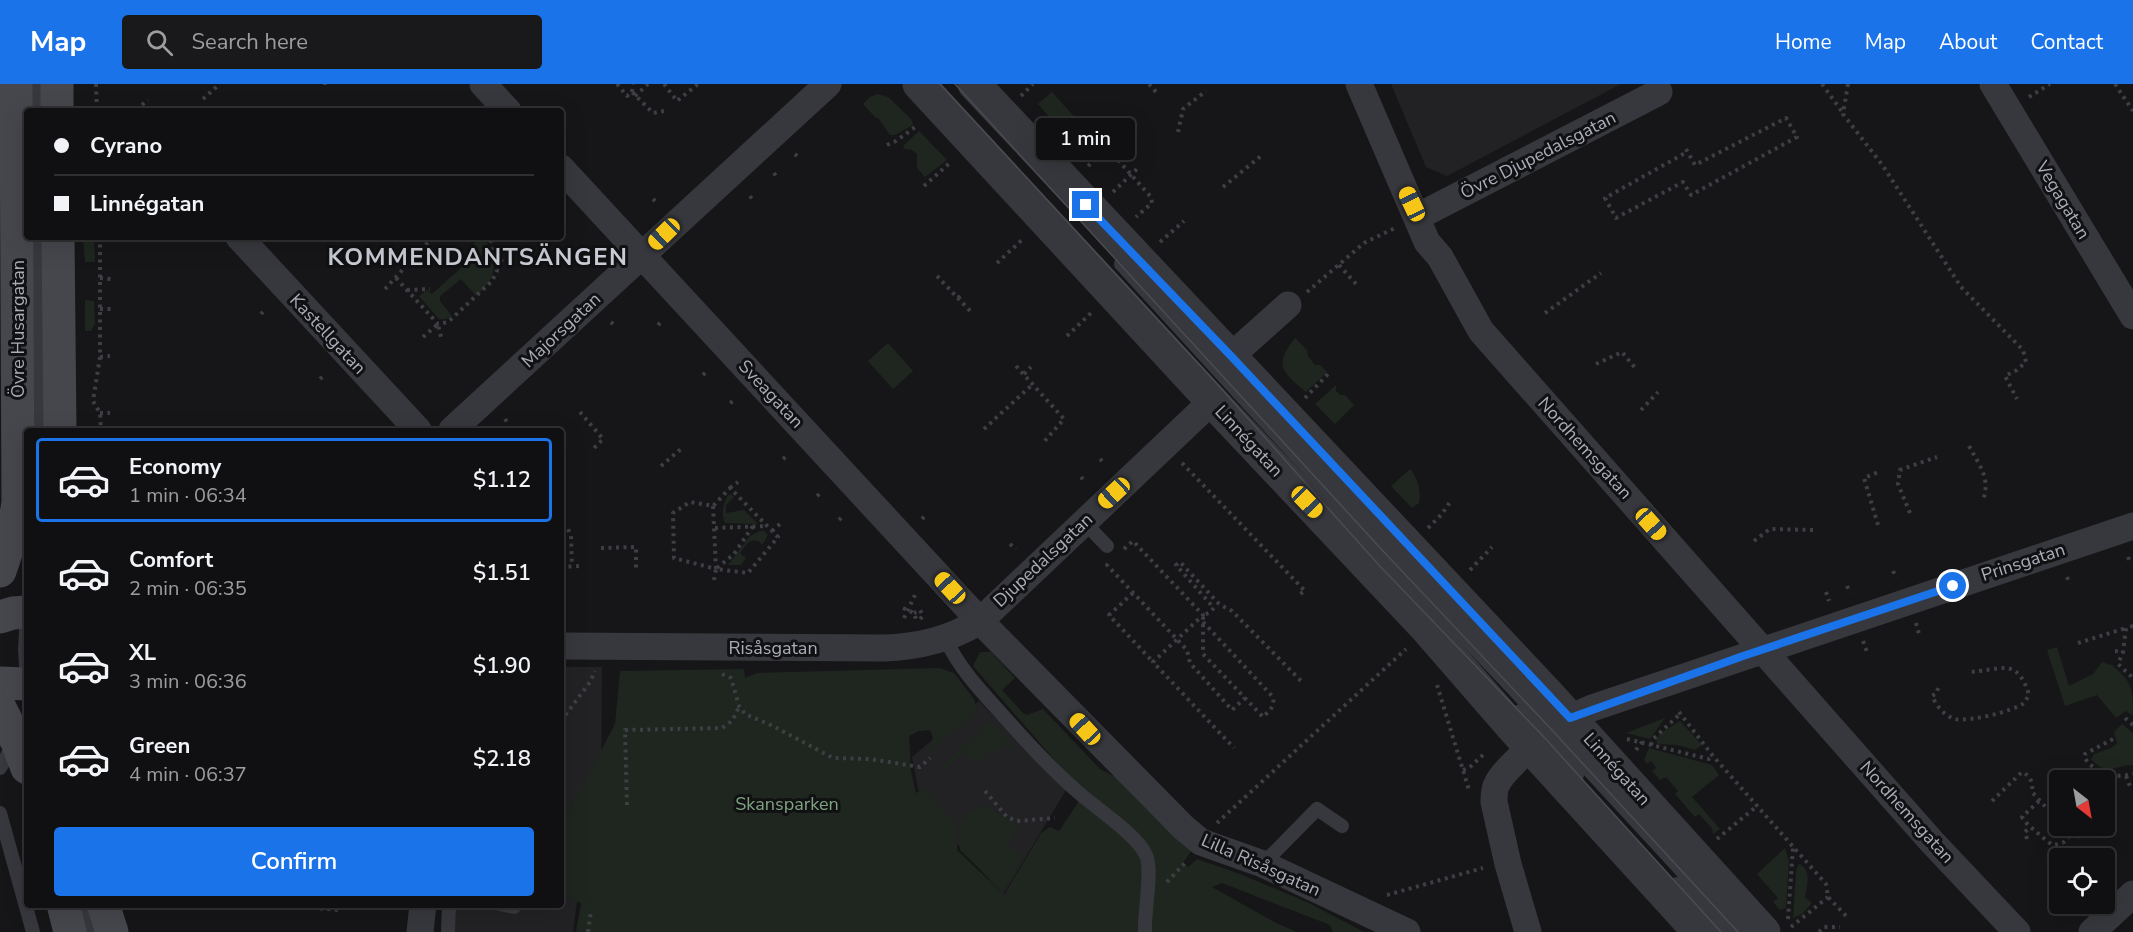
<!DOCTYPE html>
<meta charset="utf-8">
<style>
body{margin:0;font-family:"Nunito Sans",sans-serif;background:#19191b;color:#f1f3f6;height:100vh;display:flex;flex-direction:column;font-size:22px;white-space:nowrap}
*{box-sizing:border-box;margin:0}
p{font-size:20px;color:#9c9d9f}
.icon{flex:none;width:33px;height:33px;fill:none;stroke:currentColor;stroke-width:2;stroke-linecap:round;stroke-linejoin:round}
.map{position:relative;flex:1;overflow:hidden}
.side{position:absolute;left:24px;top:344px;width:540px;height:480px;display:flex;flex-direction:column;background:#101012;border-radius:6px;box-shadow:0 6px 24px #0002,0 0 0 2px #303032}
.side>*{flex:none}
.hud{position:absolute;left:24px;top:24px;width:540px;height:132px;border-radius:6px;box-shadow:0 6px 24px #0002,0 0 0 2px #303032;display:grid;align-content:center;height:132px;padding:0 30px;background:#101012}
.needle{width:39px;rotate:149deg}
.fabs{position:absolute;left:2049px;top:686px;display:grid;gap:12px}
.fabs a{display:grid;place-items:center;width:66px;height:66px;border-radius:6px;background:#101012;box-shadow:0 6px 24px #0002,0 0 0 2px #303032;font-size:30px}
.end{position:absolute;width:27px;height:27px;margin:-14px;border:8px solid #1a73e8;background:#fff;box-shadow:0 0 0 3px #fff}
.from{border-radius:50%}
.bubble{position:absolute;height:42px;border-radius:6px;background:#101012;box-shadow:0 6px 24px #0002,0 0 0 2px #303032;font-size:20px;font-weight:600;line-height:42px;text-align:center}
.car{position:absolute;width:18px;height:36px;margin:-18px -9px;border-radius:8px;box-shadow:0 0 4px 2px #0007;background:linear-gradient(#f5c518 24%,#345 0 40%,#f5c518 0 76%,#345 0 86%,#f5c518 0)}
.hud b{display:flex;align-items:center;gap:21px;height:57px;font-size:22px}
.hud b+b{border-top:2px solid #303032}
.hud i{width:15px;height:15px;background:#f1f3f6}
ul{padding:10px 0 0;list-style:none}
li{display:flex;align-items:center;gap:18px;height:84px;margin:0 12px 9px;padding:0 18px;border:3px solid transparent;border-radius:6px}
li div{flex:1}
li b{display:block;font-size:22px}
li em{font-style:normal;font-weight:600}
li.selected{border-color:#1a73e8}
li>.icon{width:54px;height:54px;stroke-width:1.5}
.cta{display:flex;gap:12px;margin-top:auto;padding:12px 30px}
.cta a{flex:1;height:69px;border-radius:6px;background:#1a73e8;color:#fff;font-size:24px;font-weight:600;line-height:69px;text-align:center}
header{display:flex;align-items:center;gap:36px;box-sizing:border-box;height:84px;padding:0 30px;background:#1a73e8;color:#fff}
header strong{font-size:28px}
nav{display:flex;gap:33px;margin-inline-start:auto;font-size:21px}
.search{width:420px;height:54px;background:#19191b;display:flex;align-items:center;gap:15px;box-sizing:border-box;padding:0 21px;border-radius:6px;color:#9c9d9f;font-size:22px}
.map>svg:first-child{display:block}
</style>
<header>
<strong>Map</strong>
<div class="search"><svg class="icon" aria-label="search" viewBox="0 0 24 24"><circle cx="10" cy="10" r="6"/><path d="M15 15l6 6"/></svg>Search here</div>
<nav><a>Home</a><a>Map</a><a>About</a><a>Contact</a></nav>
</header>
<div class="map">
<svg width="2133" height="848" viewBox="0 0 2133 848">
<rect width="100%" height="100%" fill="#161618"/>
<!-- built -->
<g fill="#222225">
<polygon points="1391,0 1621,0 1447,92 1426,83"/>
<polygon points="561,583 602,583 601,713 577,818 573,848 442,848 444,821 561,820"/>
<polygon points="979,617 1066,706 1003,811 921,720 912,673"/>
</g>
<!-- green -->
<g fill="#1e261f">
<polygon points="1052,8 1078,37 1064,49 1038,20"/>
<polygon points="878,10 888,13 912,36 913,41 895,51 890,51 879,35 875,33 863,20 870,13"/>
<polygon points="919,47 947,76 925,93 917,84 917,70 912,66 905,65 903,62"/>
<polygon points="83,153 94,153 95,178 85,178"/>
<path d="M 479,153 L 485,153 C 496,182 500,189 476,212 L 461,195 L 440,212 L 440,217 L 452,232 L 446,235 L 439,235 L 419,212 L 427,206 L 432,210 L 461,184 L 462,178 Z"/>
<polygon points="85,216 94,217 95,240 91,247 85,247"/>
<path d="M 1295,254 L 1307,266 L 1308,272 L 1315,281 L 1320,281 L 1327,288 L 1306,308 C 1281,287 1274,281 1295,254 Z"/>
<polygon points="888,259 913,287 893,305 868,277"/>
<polygon points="1336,301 1336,307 1340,311 1345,311 1354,321 1335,340 1315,320"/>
<path d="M 1410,385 C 1418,395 1421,407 1419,419 L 1412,424 L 1391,402 Z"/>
<path d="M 731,410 L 734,413 L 726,421 L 726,429 L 744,426 L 758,440 L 725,439 C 721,429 723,421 728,411 Z"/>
<path d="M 760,447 L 764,447 L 768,451 L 762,461 L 760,458 C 750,453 746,461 740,469 L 746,474 L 741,481 L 728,481 L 750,452 Z"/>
<path d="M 2057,563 L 2069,602 L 2093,590 L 2102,578 L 2110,581 L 2111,580 C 2133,599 2133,603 2133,632 L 2126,627 L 2116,634 L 2097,611 L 2065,622 L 2047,566 Z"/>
<polygon points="980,568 991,568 1015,594 1002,606 1023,629 1027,631 1043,625 1100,685 1125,698 1192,766 1183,779 1188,783 1197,775 1240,790 1309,819 1364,848 1333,848 1330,841 1222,799 1212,803 1274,838 1297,848 576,848 581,819 561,810 561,743 615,640 620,587 744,585 745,594 757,589 940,584 954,589 974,615 977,626 975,630 929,669 933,653 930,646 919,647 909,652 911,687 916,709 924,704 958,742 957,766 1004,811 1041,749 1050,743 1059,747 1086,707 1064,687 973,582"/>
<polygon points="1665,634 1650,655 1626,649"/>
<polygon points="990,637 1015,664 1012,666 1006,660 995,670 991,666 976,680 964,668 942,688 939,685"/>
<polygon points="1680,637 1702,661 1695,666 1677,661 1657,660 1656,655 1661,649"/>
<path d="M 2122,640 L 2133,649 L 2133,681 C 2115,681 2107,693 2091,675 L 2094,670 L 2111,664 L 2117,660 L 2114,648 Z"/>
<polygon points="1649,664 1712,681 1719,691 1692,713 1720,745 1713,750 1712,744 1699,730 1695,733 1675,710 1678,707 1666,693 1660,696 1652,687 1656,684 1651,677 1647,680 1644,676"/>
<polygon points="981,720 1019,742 1008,761 1024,771 1003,807 960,766 961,737"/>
<polygon points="1785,764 1789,777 1786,824 1780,826 1773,818 1778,814 1757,790"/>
<path d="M 1800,780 C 1812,788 1807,801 1805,813 L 1812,819 L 1802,830 L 1793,834 L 1796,788 L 1798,781 Z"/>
</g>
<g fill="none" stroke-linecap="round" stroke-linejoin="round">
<!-- path -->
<g stroke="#3d3f44" stroke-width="4" stroke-dasharray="3 4.5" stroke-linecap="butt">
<polyline points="96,0 97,27"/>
<polyline points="325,0 325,1"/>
<polyline points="617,0 627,12 632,8 653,29 664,27"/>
<polyline points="664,0 677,17 698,0"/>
<polyline points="1149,0 1156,8"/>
<polyline points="1822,0 1843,29"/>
<polyline points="1848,0 1843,30 1883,82 1961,203 2023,266 2026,278 2017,286 2005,292 2017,315"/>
<polyline points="2115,0 2133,27"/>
<polyline points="632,8 633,0"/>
<polyline points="635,12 648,0"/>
<polyline points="1021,12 1033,0"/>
<polyline points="2029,13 2050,0"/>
<polyline points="203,15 220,0"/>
<polyline points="142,21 148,16"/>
<polyline points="546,27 547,26"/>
<polyline points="1093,48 1151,113 1152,119 1136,133"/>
<polyline points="1178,48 1183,25 1206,7"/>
<polyline points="887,61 896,57 918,41"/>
<polyline points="1074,65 1100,42"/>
<polyline points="1686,65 1695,81 1786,34 1797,53 1691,111 1683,98 1616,134 1605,114 1687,68"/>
<polyline points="795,70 797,72"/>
<polyline points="1088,82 1107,64"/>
<polyline points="774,89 776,92"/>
<polyline points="924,102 952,77"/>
<polyline points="1223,103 1261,72"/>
<polyline points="1113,108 1137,85"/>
<polyline points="750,112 752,115"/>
<polyline points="653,115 658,120"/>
<polyline points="100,153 100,273 93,317 100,329 101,346"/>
<polyline points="1160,158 1184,137"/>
<polyline points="395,170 406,181"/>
<polyline points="494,172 511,183"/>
<polyline points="997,179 1024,154"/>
<polyline points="1339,181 1356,200"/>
<polyline points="937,192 973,230"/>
<polyline points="100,194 111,195"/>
<polyline points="396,194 438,240 448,238 492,197 497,187 490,153"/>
<polyline points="385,205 433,153"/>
<polyline points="407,206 430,205"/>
<polyline points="1307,208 1364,159 1395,144"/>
<polyline points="958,214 963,209"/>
<polyline points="100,225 111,225"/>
<polyline points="1545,229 1601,189"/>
<polyline points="261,230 265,225"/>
<polyline points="611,238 613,240"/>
<polyline points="658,241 662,237"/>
<polyline points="1067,252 1093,227"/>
<polyline points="423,253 438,240 441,253 445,253"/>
<polyline points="100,273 110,272"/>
<polyline points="1596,280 1622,268 1636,285"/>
<polyline points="1016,282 1064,335 1042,360"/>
<polyline points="1024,290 1031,283"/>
<polyline points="703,291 708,286"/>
<polyline points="320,295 325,290"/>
<polyline points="1305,314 1330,288"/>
<polyline points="730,319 735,316"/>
<polyline points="1641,326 1658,308"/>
<polyline points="580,328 603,355 594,364"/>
<polyline points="100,329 110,329"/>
<polyline points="505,335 507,338"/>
<polyline points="984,345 1033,300"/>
<path d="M 1969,362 C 1979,381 1991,394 1983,416"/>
<polyline points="783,375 788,371"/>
<polyline points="1100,375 1105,380"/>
<polyline points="1182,379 1305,507 1300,510"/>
<polyline points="661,382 682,364"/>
<polyline points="1081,393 1085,398"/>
<polyline points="730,404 738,398"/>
<polyline points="817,412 822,408"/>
<polyline points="713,422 716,485"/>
<polyline points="1910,429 1898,400 1900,386 1937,373"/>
<polyline points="922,435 927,430"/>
<polyline points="839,436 844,431"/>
<polyline points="1878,441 1864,394 1881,387"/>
<polyline points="561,443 568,445 571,452 572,482"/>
<polyline points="715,444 767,442"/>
<polyline points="1428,444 1442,430 1450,418"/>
<polyline points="772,447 780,440"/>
<polyline points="1754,457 1770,445 1814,446"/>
<polyline points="1010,460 1016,465"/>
<polyline points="601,464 636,463 636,486"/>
<polyline points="1124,465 1133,457 1203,531 1153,578 1234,664"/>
<polyline points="2128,473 2131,480"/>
<polyline points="1108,480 1107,481 1187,566 1190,579 1232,626 1245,614"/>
<polyline points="561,483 579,482"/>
<polyline points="717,484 734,470 753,442"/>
<polyline points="1470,486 1492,463"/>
<polyline points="1893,487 1896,494"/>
<polyline points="2067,493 2070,500"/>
<polyline points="714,496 716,485 748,489 778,453 730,404 713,422 690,418 673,429 674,474 716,485"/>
<polyline points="1847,502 1850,509"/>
<polyline points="1826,508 1829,517"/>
<polyline points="1133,509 1109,531 1153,578"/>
<polyline points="903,524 914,529 916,535 920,535 923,532 920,526 914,529"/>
<polyline points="904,534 917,507"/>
<path d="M 1203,538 L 1273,613 C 1275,623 1269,627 1263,633 L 1203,570 L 1203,531 L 1209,529 L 1214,524 L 1176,481 L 1180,478 L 1219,520 L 1232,527 L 1303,599"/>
<polyline points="1916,539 1919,550"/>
<polyline points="2133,542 2126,544 2123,568 2118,580 2133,594"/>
<polyline points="1863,557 1867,568"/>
<polyline points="2078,559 2126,544"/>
<polyline points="2115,567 2123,568"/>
<polyline points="722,590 731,594 739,622 745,630 773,642 833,674 870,675 920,683 930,674"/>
<polyline points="1437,601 1469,706"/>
<path d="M 1938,604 L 1937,609 L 1932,612 C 1936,621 1944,632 1955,635 C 1968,638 2012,628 2024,619 C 2026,617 2027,614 2029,611 C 2017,571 2000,587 1968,588"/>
<polyline points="1679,628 1713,672 1826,800 1828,813 1849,835"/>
<polyline points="2125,634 2133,641"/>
<polyline points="561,637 590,598 595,587"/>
<polyline points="1627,655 1709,675 1713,672"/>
<path d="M 2113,655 L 2085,670 L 2084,673 C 2096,690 2112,695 2133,690"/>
<polyline points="1651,661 1653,655 1680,630"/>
<polyline points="1636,666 1642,658"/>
<polyline points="1463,686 1469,684 1485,669"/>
<polyline points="2126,692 2131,705"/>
<polyline points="985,707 1007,733 1017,737 1055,734"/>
<path d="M 1992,717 L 2022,688 C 2031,692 2033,699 2032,708 L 2060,739"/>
<path d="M 2039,717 L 2022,733 L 2028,741 L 2052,761 C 2060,760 2067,759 2069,751 L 2061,741"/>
<polyline points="627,721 625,646 722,644 732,637 739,623"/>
<polyline points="1217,739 1406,565"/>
<polyline points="2069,751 2083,753"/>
<polyline points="1717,755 1757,722"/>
<polyline points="2027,755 2025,748 2030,743"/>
<polyline points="1167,798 1186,778"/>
<polyline points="1387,811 1483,784"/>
<polyline points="292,820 292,822 338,826 338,820"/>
<polyline points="2075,821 2077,824"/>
<polyline points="1788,835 1793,764"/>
<polyline points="1791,843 1828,813"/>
<polyline points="588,848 591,827"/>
<polyline points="1819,848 1824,843 1840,843"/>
</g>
<!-- service -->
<g stroke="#37383d" stroke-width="14">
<polyline points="36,27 36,0"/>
<polyline points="37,153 39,346"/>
<polyline points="1121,180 1383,467 1551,645 1738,848"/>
<polyline points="1084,438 1107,462"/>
<polyline points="27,533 25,565 27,598"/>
<path d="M 945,554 C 958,582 978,604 999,627 C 1024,655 1050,684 1079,709 C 1096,724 1137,751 1146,771 C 1153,786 1144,827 1145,848"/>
<polyline points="1520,627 1577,691"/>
<polyline points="0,684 8,670 17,663"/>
<polyline points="0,729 33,848"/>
<polyline points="1263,780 1317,725 1342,742"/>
<polyline points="1677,800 1721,848"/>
<polyline points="81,820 89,848"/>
<polyline points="500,820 514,823"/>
<polyline points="448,848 449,820"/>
</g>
<!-- minor -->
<g stroke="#37383d" stroke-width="27">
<polyline points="483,0 508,27"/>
<polyline points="1359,0 1427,158 1440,173 1481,247 1932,758 2017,848"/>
<polyline points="1993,0 2133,232"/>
<polyline points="561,84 980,537 1184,744 1201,758 1263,780 1407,848"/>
<polyline points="1417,133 1659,8"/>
<polyline points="239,153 418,346"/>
<polyline points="1231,272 1288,221"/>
<polyline points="452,346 828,0"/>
<path d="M 561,562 L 883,564 C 918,563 949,556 980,537 L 1212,317"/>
<polyline points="420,848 423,820"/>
<path d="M 1528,848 L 1508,780 L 1494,718 C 1494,712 1494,705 1497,700 C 1501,691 1509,684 1515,678 C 1537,654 1561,636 1592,624 L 2133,442"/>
<polyline points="2092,848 2133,810"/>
</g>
<!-- tertiary -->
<g stroke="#37383d" stroke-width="33">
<polyline points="919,0 1212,317 1426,544 1512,643 1699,848"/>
<polyline points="974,0 1548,610 1764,848"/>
</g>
<!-- secondary -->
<g stroke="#45474d" stroke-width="33">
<polyline points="57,27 57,0"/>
<polyline points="58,153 60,346"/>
<polyline points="0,487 13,448 18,419 16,0"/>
<polyline points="0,533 13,529 27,528"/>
<polyline points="0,599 27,600"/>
<polyline points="0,624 17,658 27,684"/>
<polyline points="63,820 70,848"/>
<polyline points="103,820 112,848"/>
</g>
<!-- tram -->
<g stroke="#4a4c52" stroke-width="1.5">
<polyline points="940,0 1219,302 1377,479 1542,651 1721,848"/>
<polyline points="955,0 1383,467 1551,645 1738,848"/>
</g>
</g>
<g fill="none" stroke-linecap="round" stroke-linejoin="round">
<!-- route -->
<polyline stroke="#1a73e8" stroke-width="8" points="1086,121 1231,272 1570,634 1743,572 1953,502"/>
</g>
<g text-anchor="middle" stroke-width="6" stroke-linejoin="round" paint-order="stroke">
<!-- street labels -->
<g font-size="18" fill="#a8adb8" stroke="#111113">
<text transform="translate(1538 71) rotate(-27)" y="6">Övre Djupedalsgatan</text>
<text transform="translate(2063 116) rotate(59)" y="6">Vegagatan</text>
<text transform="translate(18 245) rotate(-90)" y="6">Övre Husargatan</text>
<text transform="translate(561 246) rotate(-43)" y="6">Majorsgatan</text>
<text transform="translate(328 250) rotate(47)" y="6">Kastellgatan</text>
<text transform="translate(771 310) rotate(47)" y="6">Sveagatan</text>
<text transform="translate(1249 357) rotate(47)" y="6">Linnégatan</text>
<text transform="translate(1585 364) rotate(48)" y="6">Nordhemsgatan</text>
<text transform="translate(1043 476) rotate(-43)" y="6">Djupedalsgatan</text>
<text transform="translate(2023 478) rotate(-18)" y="6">Prinsgatan</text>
<text x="773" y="570">Risåsgatan</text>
<text transform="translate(1617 685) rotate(48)" y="6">Linnégatan</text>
<text transform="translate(1907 728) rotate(48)" y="6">Nordhemsgatan</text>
<text transform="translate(1261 781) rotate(24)" y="6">Lilla Risåsgatan</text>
</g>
<!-- park labels -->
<g font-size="18" fill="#7fa381" stroke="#111113">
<text x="787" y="726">Skansparken</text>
</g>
<!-- district labels -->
<g font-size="24" font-weight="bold" letter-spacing="1.5" fill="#c9ccd4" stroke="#111113">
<text x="478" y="181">KOMMENDANTSÄNGEN</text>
</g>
</g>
</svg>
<div class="fabs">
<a><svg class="needle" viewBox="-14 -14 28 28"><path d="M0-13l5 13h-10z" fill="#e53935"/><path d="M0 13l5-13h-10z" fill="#9c9d9f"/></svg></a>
<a><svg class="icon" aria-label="locate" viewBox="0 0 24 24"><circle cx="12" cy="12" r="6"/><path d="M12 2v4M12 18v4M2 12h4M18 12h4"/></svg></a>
</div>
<i class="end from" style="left:1953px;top:502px"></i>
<i class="end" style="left:1086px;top:121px"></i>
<div class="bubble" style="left:1036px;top:34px;width:99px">1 min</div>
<i class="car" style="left:1412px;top:120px;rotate:335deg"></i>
<i class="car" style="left:664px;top:150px;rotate:226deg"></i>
<i class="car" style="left:1114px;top:409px;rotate:227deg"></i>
<i class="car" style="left:1307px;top:418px;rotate:136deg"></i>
<i class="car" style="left:1651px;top:440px;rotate:138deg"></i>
<i class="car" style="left:950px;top:504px;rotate:317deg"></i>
<i class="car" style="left:1085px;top:645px;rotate:317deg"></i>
<div class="hud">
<b><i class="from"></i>Cyrano</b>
<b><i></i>Linnégatan</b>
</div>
<section class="side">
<ul>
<li class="selected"><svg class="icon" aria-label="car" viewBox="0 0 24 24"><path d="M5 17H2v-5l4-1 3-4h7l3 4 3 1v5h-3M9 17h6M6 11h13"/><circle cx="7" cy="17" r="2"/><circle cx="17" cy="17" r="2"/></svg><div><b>Economy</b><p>1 min · 06:34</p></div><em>$1.12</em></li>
<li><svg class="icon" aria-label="car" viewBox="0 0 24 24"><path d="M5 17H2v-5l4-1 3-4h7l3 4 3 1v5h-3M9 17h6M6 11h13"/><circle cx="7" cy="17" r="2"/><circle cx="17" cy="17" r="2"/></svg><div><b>Comfort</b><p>2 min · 06:35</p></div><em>$1.51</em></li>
<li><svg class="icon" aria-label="car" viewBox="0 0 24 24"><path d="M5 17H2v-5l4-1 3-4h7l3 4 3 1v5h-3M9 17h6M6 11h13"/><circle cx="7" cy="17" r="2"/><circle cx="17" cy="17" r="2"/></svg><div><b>XL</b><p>3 min · 06:36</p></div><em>$1.90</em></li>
<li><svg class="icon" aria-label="car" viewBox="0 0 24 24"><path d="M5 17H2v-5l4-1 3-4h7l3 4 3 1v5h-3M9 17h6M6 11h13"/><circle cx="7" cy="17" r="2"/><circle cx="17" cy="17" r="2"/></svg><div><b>Green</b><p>4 min · 06:37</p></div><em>$2.18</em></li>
</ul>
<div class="cta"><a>Confirm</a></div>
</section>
</div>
